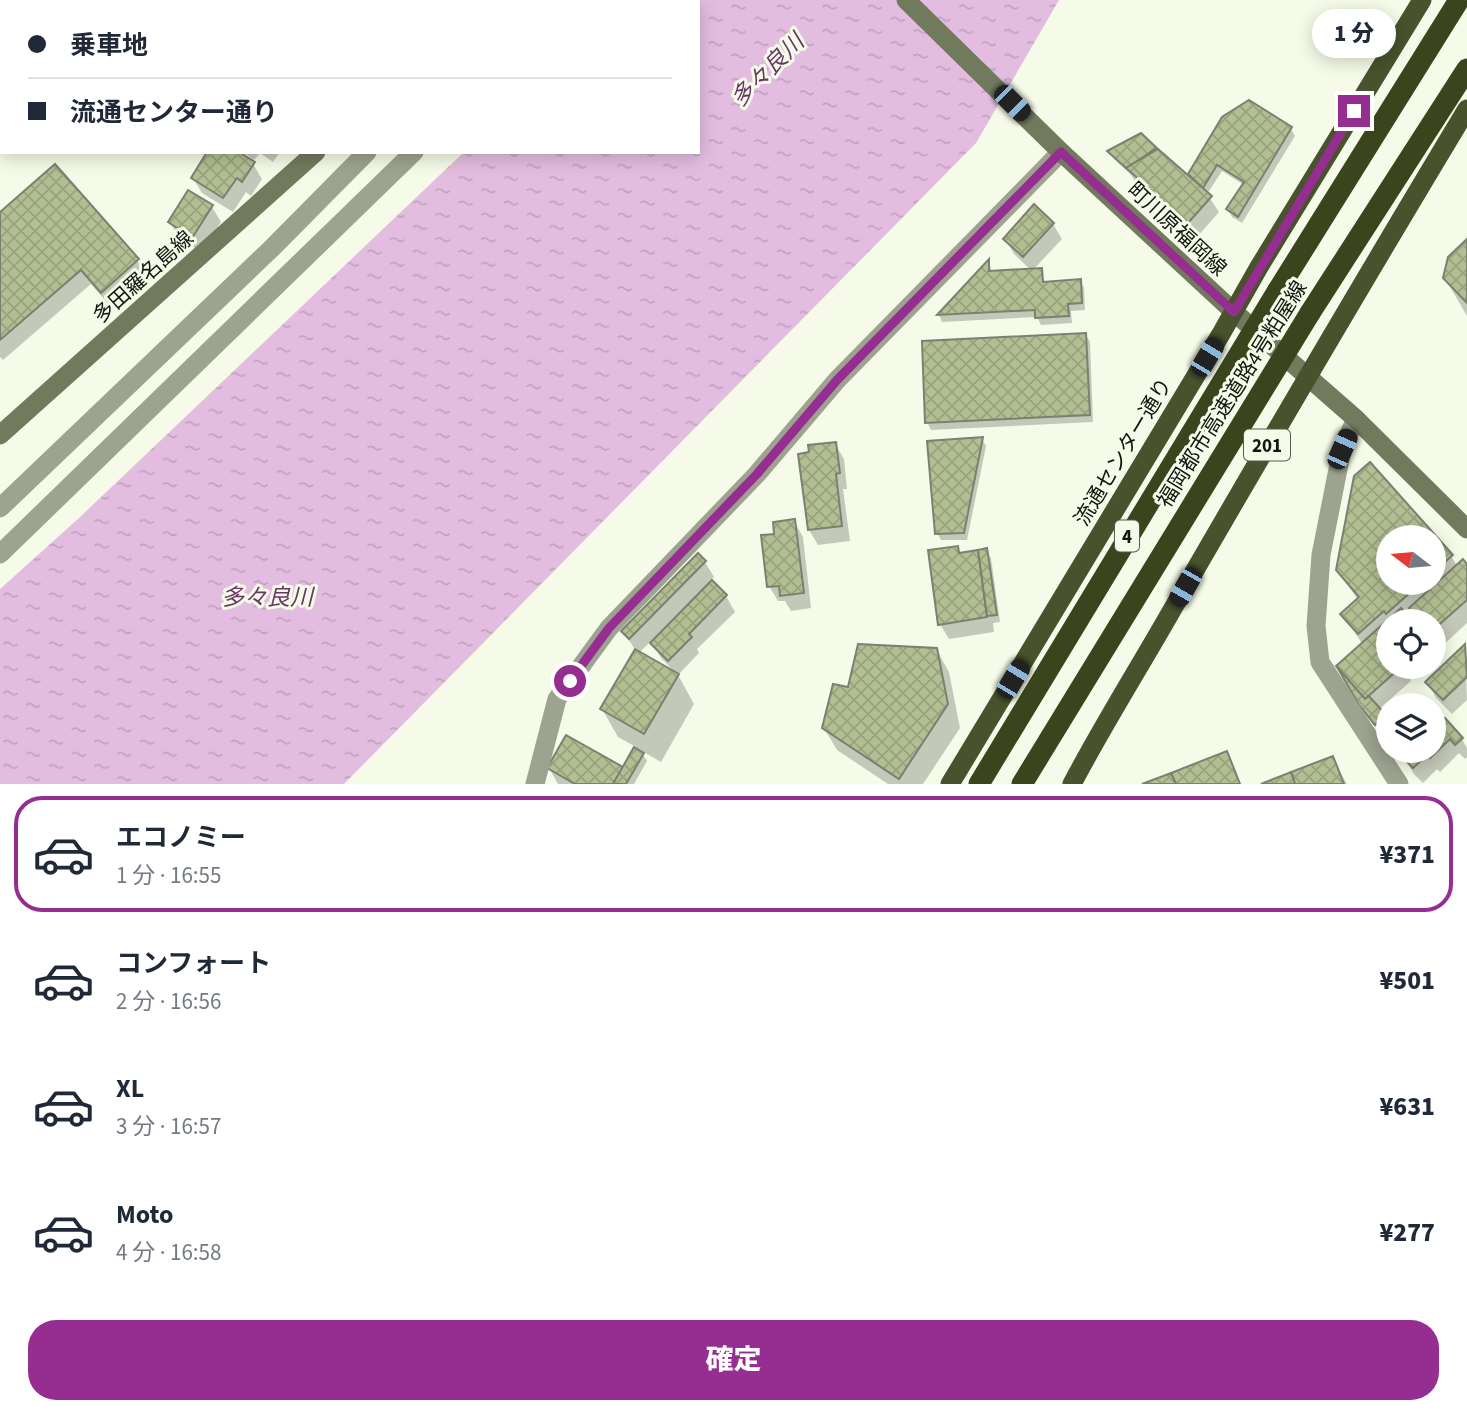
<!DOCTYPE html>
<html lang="ja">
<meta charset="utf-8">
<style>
body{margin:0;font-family:"Source Sans 3","Noto Sans JP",sans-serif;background:#f6f6f7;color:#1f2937;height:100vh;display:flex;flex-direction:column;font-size:26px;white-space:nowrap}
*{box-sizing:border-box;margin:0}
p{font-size:23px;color:#747a83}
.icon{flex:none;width:38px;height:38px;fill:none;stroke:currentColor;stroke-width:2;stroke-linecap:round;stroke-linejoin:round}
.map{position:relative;height:784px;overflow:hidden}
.details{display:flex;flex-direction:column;background:#fff;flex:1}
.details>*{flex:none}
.hud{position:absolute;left:0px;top:0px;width:700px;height:154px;box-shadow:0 4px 18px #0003;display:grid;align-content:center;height:154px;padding:0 28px;background:#fff}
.needle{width:46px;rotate:286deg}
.tools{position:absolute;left:1376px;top:525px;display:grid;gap:14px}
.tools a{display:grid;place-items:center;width:70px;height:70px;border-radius:50%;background:#fff;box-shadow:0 4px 18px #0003;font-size:35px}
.end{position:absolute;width:32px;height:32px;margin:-16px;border:9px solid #962e91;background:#fff;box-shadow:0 0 0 4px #fff}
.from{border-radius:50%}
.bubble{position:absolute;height:49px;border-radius:24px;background:#fff;box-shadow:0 4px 18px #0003;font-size:23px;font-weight:800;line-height:49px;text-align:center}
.car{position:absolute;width:21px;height:42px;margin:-21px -10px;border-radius:9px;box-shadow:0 0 5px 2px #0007;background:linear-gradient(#222 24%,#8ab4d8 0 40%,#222 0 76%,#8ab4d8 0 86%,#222 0)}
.hud b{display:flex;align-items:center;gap:24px;height:66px;font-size:26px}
.hud b+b{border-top:2px solid #e0e1e3}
.hud i{width:18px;height:18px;background:#1f2937}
ul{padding:12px 0 0;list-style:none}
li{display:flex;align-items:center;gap:21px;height:116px;margin:0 14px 10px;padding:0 14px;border:4px solid transparent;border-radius:28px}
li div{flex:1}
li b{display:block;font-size:26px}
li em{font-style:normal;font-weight:800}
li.selected{border-color:#962e91}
li>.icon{width:63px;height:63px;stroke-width:1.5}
.primary-button{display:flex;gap:14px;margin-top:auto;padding:14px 28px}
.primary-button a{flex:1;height:80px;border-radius:28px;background:#962e91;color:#fff;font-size:28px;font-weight:800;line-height:80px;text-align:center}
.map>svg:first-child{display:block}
</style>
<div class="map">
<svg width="1467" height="784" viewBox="0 0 1467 784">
<defs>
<pattern id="water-ripples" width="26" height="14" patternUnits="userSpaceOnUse" patternTransform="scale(1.75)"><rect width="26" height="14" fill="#e3bddf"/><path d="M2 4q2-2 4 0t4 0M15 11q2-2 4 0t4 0" fill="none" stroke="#c2a2be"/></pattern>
<pattern id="building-cross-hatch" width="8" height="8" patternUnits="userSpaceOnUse" patternTransform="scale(1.75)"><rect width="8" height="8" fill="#b2bf92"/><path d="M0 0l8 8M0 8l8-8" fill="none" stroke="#98a37d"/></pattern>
</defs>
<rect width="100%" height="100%" fill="#f5fbe8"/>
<!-- water -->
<polygon fill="url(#water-ripples)" points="625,0 1059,0 976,143 344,784 0,784 0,589 79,518 464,152 698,152 698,2 623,2"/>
<!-- shadow -->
<g fill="#0003" fill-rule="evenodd">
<polygon points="133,0 178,0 179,2 134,2"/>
<polygon points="189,0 209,0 207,2"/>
<polygon points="285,0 335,0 336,2 286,2"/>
<polygon points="417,0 441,0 439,2"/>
<polygon points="1291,129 1295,136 1242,223 1232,217 1228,209 1244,185 1222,171 1207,194 1219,212 1197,237 1137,184 1131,175 1113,158 1110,151 1141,135 1195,183 1190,174"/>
<polygon points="243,152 280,152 273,162 260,153 254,160"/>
<polygon points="253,164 262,179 251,196 246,192 233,212 202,193 193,178"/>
<polygon points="212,207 221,222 201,252 179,238 170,222"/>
<polygon points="0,214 137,260 146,276 111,307 91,284 3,360 0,357"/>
<polygon points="1053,224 1062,239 1033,270 1041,270 1045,283 1080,281 1084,288 1085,310 1071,311 1072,323 1041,325 1037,317 942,322 939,315 989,262 992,273 1032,271 1014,254 1005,239"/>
<polygon points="1467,241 1467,316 1445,278"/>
<polygon points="1086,335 1090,342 1093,422 931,430 927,422"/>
<polygon points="982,439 986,446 967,540 941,540 937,533"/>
<polygon points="835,444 844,459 847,489 843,489 850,541 818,545 809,530 800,455"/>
<path d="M 1370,464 L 1451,556 L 1457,566 L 1467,566 L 1467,623 L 1441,647 L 1433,638 L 1433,621 L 1418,621 L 1417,619 L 1415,621 L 1388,621 L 1388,667 L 1404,667 L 1411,681 L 1379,709 L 1388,721 L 1380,731 L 1339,670 L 1363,645 L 1343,614 L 1358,600 L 1338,570 ZM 1388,537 L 1433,537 L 1433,583 L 1388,583 Z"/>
<polygon points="794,521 803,537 811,608 791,611 785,601 778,601 769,586 776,535"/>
<polygon points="957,548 961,554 986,550 991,558 1000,622 993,623 994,632 949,639 940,624"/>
<path d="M 705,562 L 714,577 L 710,581 L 726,596 L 735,612 L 697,649 L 699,653 L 678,675 L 694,704 L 661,762 L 640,750 L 647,761 L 634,784 L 558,784 L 549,768 L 623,771 L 636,747 L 618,737 L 602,709 L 636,651 L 623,631 ZM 651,641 L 661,658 L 675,672 L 639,653 Z"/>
<polygon points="1465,647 1467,700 1452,714 1436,698 1428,683"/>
<polygon points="936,649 949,672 960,728 923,784 888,784 837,750 824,728 849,689"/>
<polygon points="1433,732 1462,739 1467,748 1467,757 1465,759 1459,753 1440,772 1437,769 1423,783 1414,774 1405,759 1414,751 1433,751"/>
<polygon points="1332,758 1347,784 1266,784"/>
</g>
<!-- building -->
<g fill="url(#building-cross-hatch)" stroke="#7b8070" stroke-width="2">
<polygon points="76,0 122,0 122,2 72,2"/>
<polygon points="292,0 331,0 330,2"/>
<polygon points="348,0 375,0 377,2 347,2"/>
<polygon points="1249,100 1292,127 1238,217 1226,209 1244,182 1217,165 1203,188 1188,174 1222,117"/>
<polygon points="1141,133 1157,148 1126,168 1107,151"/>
<polygon points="1158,149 1212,196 1188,223 1126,168"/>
<polygon points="207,152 239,152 255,162 242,182 237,178 223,198 191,178"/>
<polygon points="55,164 139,259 101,293 81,270 0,340 0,212"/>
<polygon points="188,190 213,205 192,238 168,222"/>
<polygon points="1034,204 1054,223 1023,257 1003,239"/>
<polygon points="1467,239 1467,303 1443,278 1448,257"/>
<polygon points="989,259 989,271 1042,268 1043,282 1081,279 1082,303 1068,304 1069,316 1035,318 1035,310 937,315"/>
<polygon points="1086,333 1090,415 925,423 922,341"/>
<polygon points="983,437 964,533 935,534 927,441"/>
<polygon points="836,442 840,473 836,474 842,526 808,530 798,454 809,452 808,445"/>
<polygon points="1370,462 1453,555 1433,572 1433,537 1388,537 1388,583 1421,583 1386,614 1384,611 1358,634 1340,614 1359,597 1336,570 1354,476"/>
<polygon points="795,519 804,593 780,596 779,586 767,587 761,535 774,534 773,522"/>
<polygon points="958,546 959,553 978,550 987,617 938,625 928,550"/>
<polygon points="987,548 997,615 987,616 978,550"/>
<polygon points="698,553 706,561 629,639 621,631"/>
<polygon points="1463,559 1467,564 1467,600 1433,630 1433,621 1421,621 1409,608"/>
<polygon points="712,580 727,595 689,634 692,637 668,661 650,643"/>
<polygon points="1401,608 1413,621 1388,621 1388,667 1401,667 1365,699 1336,666"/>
<polygon points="858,644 937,648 948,704 899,779 822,728 833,684 848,687"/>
<polygon points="1465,644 1467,677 1443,700 1425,682"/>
<polygon points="635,649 679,674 644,734 600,709"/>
<polygon points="1337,667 1365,699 1369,696 1386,715 1375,725 1359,705"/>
<polygon points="1445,718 1463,738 1455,745 1450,739 1430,758 1427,755 1413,768 1403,758 1411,751 1433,751 1433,730"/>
<polygon points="1388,727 1388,742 1380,734"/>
<polygon points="566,735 623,767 613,784 575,784 547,768"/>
<polygon points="634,747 644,753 626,784 613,784"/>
<polygon points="1227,751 1240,784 1176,784 1171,773"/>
<polygon points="1333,756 1344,784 1295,784 1291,772"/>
<polygon points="1291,772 1295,784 1261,784"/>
<polygon points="1171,773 1176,784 1142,784"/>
</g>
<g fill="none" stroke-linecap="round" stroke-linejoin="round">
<!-- pedestrian -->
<g stroke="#9da390" stroke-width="19">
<polyline points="510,2 511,0"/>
<polyline points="561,2 563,0"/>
<polyline points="0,508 273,247 367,152"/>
<polyline points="0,554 414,152"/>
</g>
<!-- minor -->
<g stroke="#9da390" stroke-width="19">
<polyline points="1356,419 1342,449 1321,555 1316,626 1320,662 1399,784"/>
<polyline points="535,784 557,699 609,628 757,474 837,380 1061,152"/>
</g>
<!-- secondary -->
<g stroke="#727a5e" stroke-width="19">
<polyline points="906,0 1061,152 1234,312 1356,419 1467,529"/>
<polyline points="20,2 23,0"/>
<polyline points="470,2 472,0"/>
<polyline points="0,14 2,13"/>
<polyline points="0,435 316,152"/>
</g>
<!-- trunk -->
<g stroke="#48522c" stroke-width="19">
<polyline points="950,784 1221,334 1259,267 1422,0"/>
<path d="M 1072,784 C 1103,725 1139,668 1172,610 C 1269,442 1367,275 1467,109"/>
</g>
<!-- motorway -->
<g stroke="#3b451d" stroke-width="21">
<polyline points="1278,290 1459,0"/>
<polyline points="1310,313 1467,69"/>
</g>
<!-- motorway-bridge -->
<g stroke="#3b451d" stroke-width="21">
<polyline points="979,784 1278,290"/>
<polyline points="1022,784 1310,313"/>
</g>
</g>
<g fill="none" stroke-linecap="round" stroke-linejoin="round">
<!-- route -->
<polyline stroke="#962e91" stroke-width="9" points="570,681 609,628 757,474 837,380 1061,152 1234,312 1354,111"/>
</g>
<g text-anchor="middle" stroke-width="6" stroke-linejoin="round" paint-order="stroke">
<!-- shield labels -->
<g fill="#f5fbe8" stroke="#575a50" stroke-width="2">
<rect x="1244" y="429.5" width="46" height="31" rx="5"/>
<rect x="1115" y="520.5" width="24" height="31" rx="5"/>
</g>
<g font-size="19" font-weight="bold" fill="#13150f">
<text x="1267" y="452">201</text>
<text x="1127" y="543">4</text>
</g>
<!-- street labels -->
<g font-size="21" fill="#13150f" stroke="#f5fbe8">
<text transform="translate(1177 229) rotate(43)" y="7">町川原福岡線</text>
<text transform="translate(143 277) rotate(-42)" y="7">多田羅名島線</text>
<text transform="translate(1232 394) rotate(-58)" y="7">福岡都市高速道路4号粕屋線</text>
<text transform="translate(1123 452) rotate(-59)" y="7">流通センター通り</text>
</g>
<!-- water labels -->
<g font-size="23" font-style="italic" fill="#673764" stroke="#f5fbe8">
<text transform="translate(767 70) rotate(-45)" y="8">多々良川</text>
<text x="267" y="605">多々良川</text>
</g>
</g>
</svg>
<div class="tools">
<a><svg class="needle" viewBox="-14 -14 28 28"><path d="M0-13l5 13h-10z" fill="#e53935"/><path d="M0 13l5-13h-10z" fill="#747a83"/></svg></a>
<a><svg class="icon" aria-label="locate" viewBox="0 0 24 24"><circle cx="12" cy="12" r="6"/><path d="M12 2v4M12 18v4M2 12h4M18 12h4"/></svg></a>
<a><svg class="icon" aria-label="layers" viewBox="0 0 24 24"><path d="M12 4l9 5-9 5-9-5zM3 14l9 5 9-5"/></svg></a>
</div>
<i class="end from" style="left:570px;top:681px"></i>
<i class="end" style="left:1354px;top:111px"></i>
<div class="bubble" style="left:1312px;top:9px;width:84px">1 分</div>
<i class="car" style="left:1012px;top:103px;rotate:135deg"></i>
<i class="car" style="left:1207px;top:357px;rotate:31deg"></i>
<i class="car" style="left:1342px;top:449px;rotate:24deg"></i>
<i class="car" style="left:1185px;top:587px;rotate:210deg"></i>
<i class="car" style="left:1013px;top:679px;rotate:31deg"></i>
<div class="hud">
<b><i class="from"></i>乗車地</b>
<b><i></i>流通センター通り</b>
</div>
</div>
<section class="details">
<ul>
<li class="selected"><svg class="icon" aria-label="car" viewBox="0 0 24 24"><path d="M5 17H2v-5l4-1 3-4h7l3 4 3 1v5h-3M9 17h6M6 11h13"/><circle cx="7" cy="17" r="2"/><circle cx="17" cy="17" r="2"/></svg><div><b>エコノミー</b><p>1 分 · 16:55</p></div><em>¥371</em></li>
<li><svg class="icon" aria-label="car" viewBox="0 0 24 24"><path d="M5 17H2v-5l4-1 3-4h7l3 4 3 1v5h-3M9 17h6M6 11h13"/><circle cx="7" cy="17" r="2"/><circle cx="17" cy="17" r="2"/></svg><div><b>コンフォート</b><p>2 分 · 16:56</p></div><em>¥501</em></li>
<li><svg class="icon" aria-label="car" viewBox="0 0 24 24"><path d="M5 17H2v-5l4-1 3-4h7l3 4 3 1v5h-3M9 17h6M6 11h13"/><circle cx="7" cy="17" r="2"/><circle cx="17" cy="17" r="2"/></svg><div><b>XL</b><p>3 分 · 16:57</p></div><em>¥631</em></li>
<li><svg class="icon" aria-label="car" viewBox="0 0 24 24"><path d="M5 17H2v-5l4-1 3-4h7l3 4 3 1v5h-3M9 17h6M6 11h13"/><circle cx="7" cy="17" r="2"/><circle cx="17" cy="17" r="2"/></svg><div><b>Moto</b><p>4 分 · 16:58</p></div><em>¥277</em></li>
</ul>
<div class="primary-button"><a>確定</a></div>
</section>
